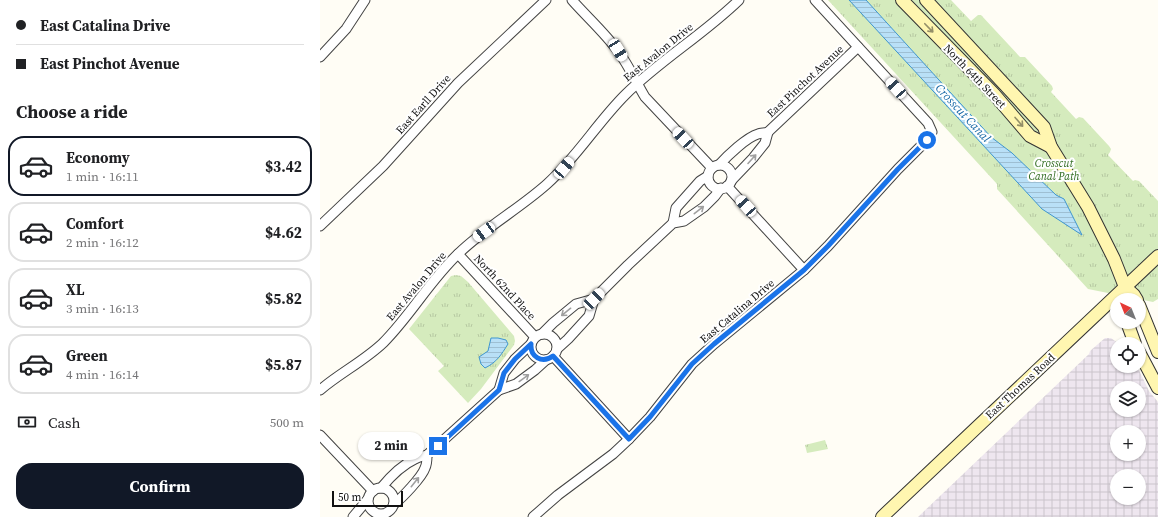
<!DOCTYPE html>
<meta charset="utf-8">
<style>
body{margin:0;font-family:"Source Serif 4",serif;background:#f6f6f6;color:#202124;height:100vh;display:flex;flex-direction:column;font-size:15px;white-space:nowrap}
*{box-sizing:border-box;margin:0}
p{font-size:13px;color:#757577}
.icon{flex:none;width:22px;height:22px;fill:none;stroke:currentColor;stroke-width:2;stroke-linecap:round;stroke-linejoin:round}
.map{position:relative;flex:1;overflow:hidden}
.details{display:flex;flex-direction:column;background:#fff;width:320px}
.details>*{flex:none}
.banner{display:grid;align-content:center;height:88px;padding:0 16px;background:#fff}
.needle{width:26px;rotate:317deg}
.tools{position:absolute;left:790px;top:293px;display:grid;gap:8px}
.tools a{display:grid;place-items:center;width:36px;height:36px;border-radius:50%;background:#fff;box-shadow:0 1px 3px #0004;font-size:20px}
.scale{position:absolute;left:12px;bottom:10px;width:71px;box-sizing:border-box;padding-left:4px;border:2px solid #111;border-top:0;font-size:11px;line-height:14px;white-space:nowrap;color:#111;-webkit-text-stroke:3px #fff;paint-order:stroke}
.end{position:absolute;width:18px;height:18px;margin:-9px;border:5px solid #1a73e8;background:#fff;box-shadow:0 0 0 2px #fff}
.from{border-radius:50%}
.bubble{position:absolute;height:28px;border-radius:14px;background:#fff;box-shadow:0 1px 3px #0004;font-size:13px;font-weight:700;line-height:28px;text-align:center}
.car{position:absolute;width:12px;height:24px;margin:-12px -6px;border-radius:5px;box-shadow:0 0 3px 1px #0007;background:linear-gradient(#fff 24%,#345 0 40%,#fff 0 76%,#345 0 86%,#fff 0)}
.banner b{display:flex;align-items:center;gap:14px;height:38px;font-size:15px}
.banner b+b{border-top:1px solid #e0e0e0}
.banner i{width:10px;height:10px;background:#202124}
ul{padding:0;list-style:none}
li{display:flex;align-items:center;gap:12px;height:60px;margin:0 8px 6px;padding:0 8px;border:2px solid #e0e0e0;border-radius:16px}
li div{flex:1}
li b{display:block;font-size:15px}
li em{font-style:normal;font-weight:700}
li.on{border-color:#111827}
li>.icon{width:36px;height:36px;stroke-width:1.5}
h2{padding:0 16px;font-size:18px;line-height:48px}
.pay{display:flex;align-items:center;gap:10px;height:44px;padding:0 16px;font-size:15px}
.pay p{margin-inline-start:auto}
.button{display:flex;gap:8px;margin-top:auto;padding:8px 16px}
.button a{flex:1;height:46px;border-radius:16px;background:#111827;color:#fff;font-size:16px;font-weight:700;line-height:46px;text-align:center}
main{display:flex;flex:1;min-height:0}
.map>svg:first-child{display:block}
</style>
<main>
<section class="details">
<div class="banner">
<b><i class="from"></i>East Catalina Drive</b>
<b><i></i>East Pinchot Avenue</b>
</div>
<h2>Choose a ride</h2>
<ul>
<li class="on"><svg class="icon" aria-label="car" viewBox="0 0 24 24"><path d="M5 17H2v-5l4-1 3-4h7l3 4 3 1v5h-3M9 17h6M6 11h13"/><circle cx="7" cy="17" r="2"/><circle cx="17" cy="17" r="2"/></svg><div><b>Economy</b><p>1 min · 16:11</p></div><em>$3.42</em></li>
<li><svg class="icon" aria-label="car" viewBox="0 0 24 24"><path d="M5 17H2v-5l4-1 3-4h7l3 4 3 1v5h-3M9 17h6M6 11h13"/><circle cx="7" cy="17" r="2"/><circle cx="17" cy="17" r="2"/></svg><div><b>Comfort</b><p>2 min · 16:12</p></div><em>$4.62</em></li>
<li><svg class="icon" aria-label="car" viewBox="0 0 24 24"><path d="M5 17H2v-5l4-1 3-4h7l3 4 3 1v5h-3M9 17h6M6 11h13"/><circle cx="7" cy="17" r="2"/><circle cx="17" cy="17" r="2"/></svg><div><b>XL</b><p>3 min · 16:13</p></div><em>$5.82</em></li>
<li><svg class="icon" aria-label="car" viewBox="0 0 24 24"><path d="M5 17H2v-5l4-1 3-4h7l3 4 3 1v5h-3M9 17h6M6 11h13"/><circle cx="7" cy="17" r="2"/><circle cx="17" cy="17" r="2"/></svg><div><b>Green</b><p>4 min · 16:14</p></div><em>$5.87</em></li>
</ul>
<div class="pay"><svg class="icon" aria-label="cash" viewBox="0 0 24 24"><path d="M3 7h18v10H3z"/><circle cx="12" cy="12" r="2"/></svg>Cash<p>500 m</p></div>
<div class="button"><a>Confirm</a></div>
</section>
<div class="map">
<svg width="838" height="517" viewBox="0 0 838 517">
<defs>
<pattern id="industrial-grid" width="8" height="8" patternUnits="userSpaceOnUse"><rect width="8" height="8" fill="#eee6ef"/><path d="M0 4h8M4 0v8" fill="none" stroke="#cbc4cc"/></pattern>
<pattern id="grass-tufts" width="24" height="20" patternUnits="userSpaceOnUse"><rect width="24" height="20" fill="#d5ebbd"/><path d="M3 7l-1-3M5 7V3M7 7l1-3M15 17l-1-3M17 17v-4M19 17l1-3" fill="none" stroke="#b6c8a1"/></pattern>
<pattern id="water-rules" width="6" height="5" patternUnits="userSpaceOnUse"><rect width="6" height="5" fill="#b9e0f7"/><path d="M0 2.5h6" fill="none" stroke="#9ebfd3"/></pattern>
</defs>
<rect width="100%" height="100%" fill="#fffdf5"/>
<!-- industrial -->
<path fill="url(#industrial-grid)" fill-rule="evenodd" d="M 785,338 L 791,338 L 799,344 L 797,344 L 797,366 L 817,366 L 829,391 L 838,402 L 838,517 L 598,517 L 769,354 L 770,351 ZM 797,388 L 819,388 L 819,410 L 797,410 ZM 797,432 L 819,432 L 819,454 L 797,454 ZM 797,476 L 819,476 L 819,498 L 797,498 Z"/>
<!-- grass -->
<g fill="url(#grass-tufts)">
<polygon points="508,0 631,0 651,21 658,15 661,15 700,57 705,57 732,86 733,89 731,92 756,119 759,117 763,118 789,146 791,149 790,152 788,155 813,181 815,180 819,181 838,201 838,299 833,302 768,289 677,189 677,184"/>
<polygon points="136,275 141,276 148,282 194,336 195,341 194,345 161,389 148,403 118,371 124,366 89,329 131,276"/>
<polygon points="505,440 508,449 487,453 485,445"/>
</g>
<!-- water -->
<g fill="url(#water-rules)" stroke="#3f96cf">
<polygon points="529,0 546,0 671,137 692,153 736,195 744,199 762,235 722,209"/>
<path d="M 171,338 L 178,338 L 186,340 L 188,344 C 181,355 177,362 165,368 L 161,364 L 159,357 L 168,351 Z"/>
</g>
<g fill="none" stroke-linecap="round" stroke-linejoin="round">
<defs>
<g id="street">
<path d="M 252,0 C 267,17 285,33 298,51 C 309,66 316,82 325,97 L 392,168"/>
<polyline points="0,57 26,29 45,0"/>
<path d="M 399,165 C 407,156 427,137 438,134 C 441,133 444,133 448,132 L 538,47"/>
<circle cx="400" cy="177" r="12"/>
<polyline points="411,181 433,158 445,143 448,132"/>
<polyline points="407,186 484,270"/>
<polyline points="353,223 356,208 380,181 388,176"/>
<polyline points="0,226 63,166 138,83 226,0"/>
<polyline points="138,254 215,337"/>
<polyline points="222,334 233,323 256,304 274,299"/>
<circle cx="224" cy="347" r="13"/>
<polyline points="237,349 248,339 269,316 274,299 308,265 353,223 364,221 384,207 395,196 401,188"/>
<polyline points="233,356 309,439"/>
<path d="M 0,390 C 20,373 44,361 63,343 C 91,315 110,280 139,253 C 166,227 199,209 227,184 C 257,157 277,123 305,95 C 340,60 383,35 419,0"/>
<polyline points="179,390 184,373 195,359 211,344"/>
<polyline points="0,435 53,491"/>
<path d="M 61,488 C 70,477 82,465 95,459 C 99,457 103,456 107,455 L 179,390 L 196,384 L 215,370 L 226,360"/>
<circle cx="61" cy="501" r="13"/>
<path d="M 74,504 C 82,498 102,477 105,468 C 107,464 107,459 107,455"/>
<polyline points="33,517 48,499"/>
<polyline points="213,517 238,495 293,454 309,439 330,417 372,364 394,344 484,270 508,246 578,169 607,140 612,132 608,123 495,0"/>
</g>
<g id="secondary">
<polyline points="582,0 674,94 710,136 731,147"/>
<polyline points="606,0 724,127 731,147 768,207 794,259 805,287 814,295 817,300"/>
<polyline points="819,305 838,352"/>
<polyline points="807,322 815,344"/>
<polyline points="819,352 838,388"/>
<polyline points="562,517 838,256"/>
</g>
</defs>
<!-- street casing -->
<use href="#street" stroke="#444" stroke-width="11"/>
<!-- secondary casing -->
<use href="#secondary" stroke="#333" stroke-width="14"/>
<!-- street -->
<use href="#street" stroke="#fff" stroke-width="9"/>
<!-- secondary -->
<use href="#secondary" stroke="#fff6b0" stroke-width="12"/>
</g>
<!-- one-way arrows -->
<defs><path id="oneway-shaft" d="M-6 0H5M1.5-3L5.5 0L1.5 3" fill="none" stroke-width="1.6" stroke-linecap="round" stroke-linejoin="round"/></defs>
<g stroke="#948f68">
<use href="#oneway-shaft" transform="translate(609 28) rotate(46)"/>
<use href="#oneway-shaft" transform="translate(699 122) rotate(49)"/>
</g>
<g stroke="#a0a0a0">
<use href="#oneway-shaft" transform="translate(432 159) rotate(-48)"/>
<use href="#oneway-shaft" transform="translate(379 210) rotate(-38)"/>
<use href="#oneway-shaft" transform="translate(246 312) rotate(141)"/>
<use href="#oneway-shaft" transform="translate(204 378) rotate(-36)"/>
<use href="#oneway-shaft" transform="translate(95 482) rotate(-51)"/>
</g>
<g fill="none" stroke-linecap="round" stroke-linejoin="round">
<!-- route -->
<path stroke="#1a73e8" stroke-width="5" d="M 118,446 L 179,390 L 184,373 L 195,359 L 211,344 C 210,357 222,364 233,356 L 309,439 L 330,417 L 372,364 L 394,344 L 484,270 L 508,246 L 578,169 L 607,140"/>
</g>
<g text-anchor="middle" stroke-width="4" stroke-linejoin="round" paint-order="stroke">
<!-- street labels -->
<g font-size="11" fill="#111" stroke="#fff">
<text transform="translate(338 52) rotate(-39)" y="4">East Avalon Drive</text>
<text transform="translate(655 76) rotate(46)" y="4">North 64th Street</text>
<text transform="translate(485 81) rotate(-43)" y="4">East Pinchot Avenue</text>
<text transform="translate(103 104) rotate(-48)" y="4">East Earll Drive</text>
<text transform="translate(96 286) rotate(-50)" y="4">East Avalon Drive</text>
<text transform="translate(185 287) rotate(47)" y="4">North 62nd Place</text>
<text transform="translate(417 311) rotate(-40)" y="4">East Catalina Drive</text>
<text transform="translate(700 386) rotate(-43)" y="4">East Thomas Road</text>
</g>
<!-- park labels -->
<g font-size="11" font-style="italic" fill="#2f6b1f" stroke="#fff">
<text x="734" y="167">Crosscut<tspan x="734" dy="13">Canal Path</tspan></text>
</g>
<!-- water labels -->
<g font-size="12" font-style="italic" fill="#1768a6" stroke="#fff">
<text transform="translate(643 113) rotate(47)" y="4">Crosscut Canal</text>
</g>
</g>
</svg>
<div class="tools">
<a><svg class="needle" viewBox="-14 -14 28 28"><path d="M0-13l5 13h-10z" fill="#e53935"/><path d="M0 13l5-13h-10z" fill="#757577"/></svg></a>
<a><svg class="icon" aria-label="locate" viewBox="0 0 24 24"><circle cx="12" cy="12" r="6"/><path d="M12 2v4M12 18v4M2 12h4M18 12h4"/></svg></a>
<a><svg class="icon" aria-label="layers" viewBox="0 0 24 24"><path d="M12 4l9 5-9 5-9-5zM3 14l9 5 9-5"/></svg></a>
<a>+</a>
<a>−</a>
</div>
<div class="scale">50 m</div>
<i class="end from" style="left:607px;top:140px"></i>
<i class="end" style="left:118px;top:446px"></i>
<div class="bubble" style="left:38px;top:432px;width:66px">2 min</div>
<i class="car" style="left:298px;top:50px;rotate:148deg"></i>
<i class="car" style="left:576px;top:88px;rotate:318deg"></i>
<i class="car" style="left:363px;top:138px;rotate:317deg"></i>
<i class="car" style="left:244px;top:168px;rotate:40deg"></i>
<i class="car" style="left:426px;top:206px;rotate:318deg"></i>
<i class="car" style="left:164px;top:232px;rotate:234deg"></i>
<i class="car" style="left:274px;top:299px;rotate:45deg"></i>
</div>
</main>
